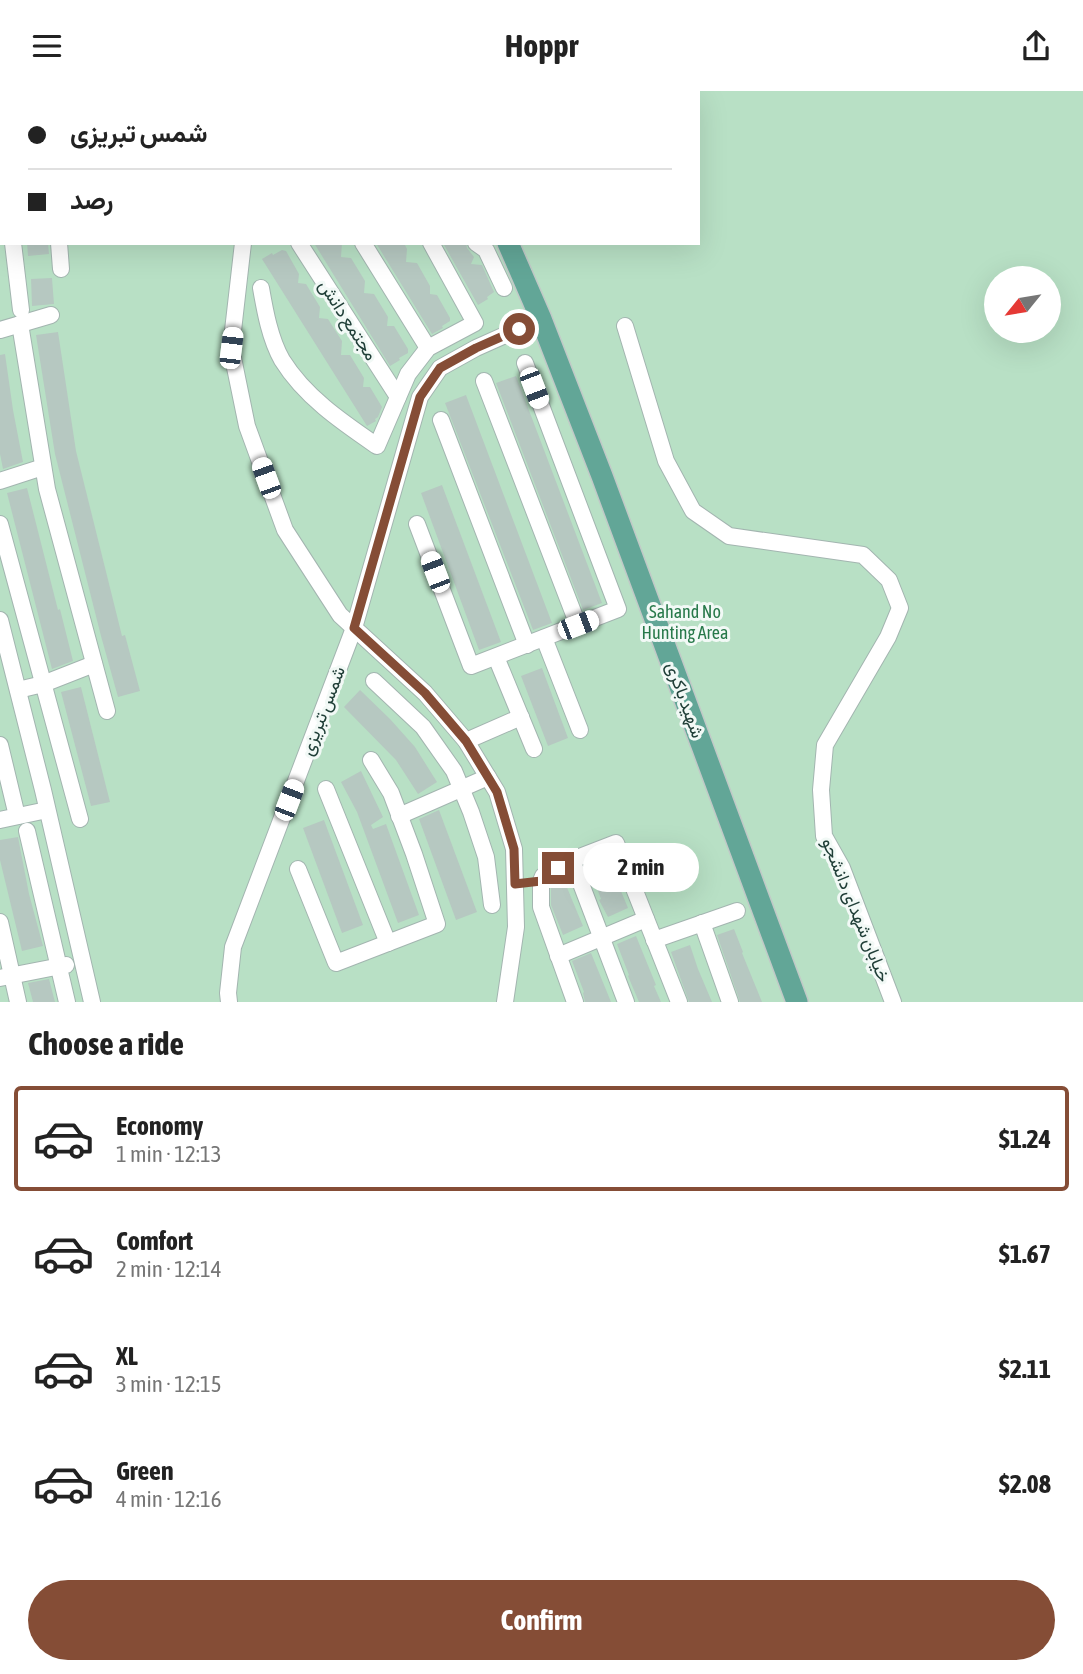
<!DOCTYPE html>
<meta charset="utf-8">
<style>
body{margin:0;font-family:"Asap Condensed",Vazirmatn,sans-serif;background:#f2f2f2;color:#222;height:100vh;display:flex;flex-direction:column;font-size:26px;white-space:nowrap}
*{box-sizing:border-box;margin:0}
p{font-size:23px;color:#767676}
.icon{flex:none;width:38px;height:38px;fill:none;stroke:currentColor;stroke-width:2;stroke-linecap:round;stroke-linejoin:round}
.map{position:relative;height:911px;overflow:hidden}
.side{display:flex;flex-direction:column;background:#fff;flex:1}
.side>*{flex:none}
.banner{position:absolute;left:0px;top:0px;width:700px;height:154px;box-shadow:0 7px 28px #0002;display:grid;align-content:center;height:154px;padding:0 28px;background:#fff}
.needle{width:46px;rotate:240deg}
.controls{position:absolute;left:984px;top:175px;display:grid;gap:14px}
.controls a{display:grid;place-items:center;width:77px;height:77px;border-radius:50%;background:#fff;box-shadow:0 7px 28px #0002;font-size:35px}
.end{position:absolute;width:32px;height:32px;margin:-16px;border:9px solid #854d36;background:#fff;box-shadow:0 0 0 4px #fff}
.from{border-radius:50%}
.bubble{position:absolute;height:49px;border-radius:24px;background:#fff;box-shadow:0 7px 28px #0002;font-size:23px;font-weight:700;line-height:49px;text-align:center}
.car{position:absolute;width:21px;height:42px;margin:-21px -10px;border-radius:9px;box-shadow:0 0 5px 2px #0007;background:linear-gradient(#fff 24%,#345 0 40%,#fff 0 76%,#345 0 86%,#fff 0)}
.banner b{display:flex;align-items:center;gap:24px;height:66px;font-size:26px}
.banner b+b{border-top:2px solid #e0e0e0}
.banner i{width:18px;height:18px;background:#222}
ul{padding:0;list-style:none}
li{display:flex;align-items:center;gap:21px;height:105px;margin:0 14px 10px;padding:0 14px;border:4px solid transparent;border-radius:7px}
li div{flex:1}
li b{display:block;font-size:26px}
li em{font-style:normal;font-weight:700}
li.active{border-color:#854d36}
li>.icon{width:63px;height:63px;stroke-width:1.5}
h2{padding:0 28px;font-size:32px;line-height:84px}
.cta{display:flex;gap:14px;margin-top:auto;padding:14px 28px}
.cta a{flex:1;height:80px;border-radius:42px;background:#854d36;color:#fff;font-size:28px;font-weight:700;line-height:80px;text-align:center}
header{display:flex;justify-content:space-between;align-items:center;height:91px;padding:0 28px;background:#fff;font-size:32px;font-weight:700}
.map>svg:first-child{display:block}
</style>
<header><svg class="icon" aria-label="menu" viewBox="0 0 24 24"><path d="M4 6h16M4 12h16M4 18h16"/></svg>Hoppr<svg class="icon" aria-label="share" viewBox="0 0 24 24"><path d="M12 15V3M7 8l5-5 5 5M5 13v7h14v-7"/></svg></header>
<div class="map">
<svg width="1083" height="911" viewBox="0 0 1083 911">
<rect width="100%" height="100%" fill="#e1ede8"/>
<!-- green -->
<path fill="#b8e0c5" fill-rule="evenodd" d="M 0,0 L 1083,0 L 1083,911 L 0,911 ZM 2,2 L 698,2 L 698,152 L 2,152 ZM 996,187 L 1048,187 L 1048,240 L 996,240 Z"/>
<!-- building -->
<g fill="#b6c8c1">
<polygon points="27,152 48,152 49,163 28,165"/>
<polygon points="314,152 342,152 341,166 351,167 365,190 364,202 374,203 388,226 387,235 394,235 408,258 408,262 399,267 400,269 390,275"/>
<polygon points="376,152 404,152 407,158 406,171 417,172 430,195 430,203 437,204 450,227 450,230 442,235 443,237 432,243"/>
<polygon points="443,152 466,152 467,157 474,166 471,173 482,174 494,201 487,206 488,208 478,214"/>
<polygon points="282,159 286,160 299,183 298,192 306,193 320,216 319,227 328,228 342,250 341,264 350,264 364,287 363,296 370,296 382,316 378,326 375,328 376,330 367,335 262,168 272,162 273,164"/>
<polygon points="52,187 54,213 32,215 31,188"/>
<polygon points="58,241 76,360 122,545 125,544 140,600 118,606 101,545 55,363 36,244"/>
<polygon points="5,263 13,319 23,371 3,378 0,363 0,264"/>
<polygon points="516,285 602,512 583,519 496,292"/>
<polygon points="466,304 552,532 533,539 445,312"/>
<polygon points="442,394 501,551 479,559 421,402"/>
<polygon points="27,397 58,519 60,518 73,570 52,578 7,402"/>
<polygon points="542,577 568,647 548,655 521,585"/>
<polygon points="81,596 110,711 91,715 61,601"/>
<polygon points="360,599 390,628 415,656 437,691 418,703 396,669 344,616"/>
<polygon points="361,680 383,726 371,734 373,738 386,733 419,824 398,832 357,721 341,691"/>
<polygon points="439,719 477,821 456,829 419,728"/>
<polygon points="324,729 363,834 342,842 303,737"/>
<polygon points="18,746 29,803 43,855 22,860 0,769 0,749"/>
<polygon points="608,769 628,817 608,826 599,809 601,808 589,776"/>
<polygon points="563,787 583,835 563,844 551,814 551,792"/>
<polygon points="734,838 743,861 742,862 762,911 740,911 717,844"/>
<polygon points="636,845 656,894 654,895 661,911 639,911 628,885 629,884 617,853"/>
<polygon points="690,854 698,878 712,911 689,911 671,861"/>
<polygon points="591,862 611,911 585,911 583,902 584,901 572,870"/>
<polygon points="49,888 55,911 33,911 28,892"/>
</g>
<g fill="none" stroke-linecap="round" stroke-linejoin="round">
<defs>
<g id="minor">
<polyline points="301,2 301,0"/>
<polyline points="13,152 21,219"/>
<polyline points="59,152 61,178"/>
<polyline points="243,152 231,257 247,335 285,439 340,524 425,602 466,650 497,701 514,758 516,836 505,911"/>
<polyline points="299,152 398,306"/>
<polyline points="363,152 428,257"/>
<polyline points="476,152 486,159 504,197"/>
<path d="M 261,197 C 265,220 270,248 282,269 C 305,306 342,331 377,355 L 408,283 L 428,257 L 475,232 L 431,152"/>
<polyline points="20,233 47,398 107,620"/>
<polyline points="625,235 666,370 693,420 729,445 863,464 889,489 900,517 888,546 825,654 821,699 824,745 842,777 893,911"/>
<polyline points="0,239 51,224"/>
<polyline points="484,290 578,534"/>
<polyline points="441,329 527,554"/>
<polyline points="0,390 43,376"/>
<polyline points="0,433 80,728"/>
<polyline points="417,433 471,575 618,518 525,272"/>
<polyline points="0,529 43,699 92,911"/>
<polyline points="544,547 580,639"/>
<polyline points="496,566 534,658"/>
<polyline points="374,590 423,636 454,680 471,721 486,766 492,814"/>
<polyline points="18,599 43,593 94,573"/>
<polyline points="466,650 521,626"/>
<polyline points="0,654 17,725"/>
<polyline points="326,698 388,852"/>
<polyline points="399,725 488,686"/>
<polyline points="0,729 47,719"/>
<polyline points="27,740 67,911"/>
<polyline points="572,769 626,911"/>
<polyline points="298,778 336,872 437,833 414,763 391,702 371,669"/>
<polyline points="0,831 18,911"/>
<polyline points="702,832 730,911"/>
<polyline points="654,849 737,820"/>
<polyline points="558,865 646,828"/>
<polyline points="0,887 66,874"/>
<polyline points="229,911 228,902 233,856 354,537 420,306 440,277 476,257 541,228"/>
<polyline points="575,911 541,816 541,790 543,785 572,769 616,752 679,911"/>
</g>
<g id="major">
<polyline points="477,0 478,2"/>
<polyline points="508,152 541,228 602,385 797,911"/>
</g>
</defs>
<!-- minor casing -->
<use href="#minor" stroke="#a3b5b0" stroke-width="18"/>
<!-- major casing -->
<use href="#major" stroke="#c1c9c7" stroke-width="24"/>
<!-- minor -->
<use href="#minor" stroke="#fff" stroke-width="16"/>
<!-- major -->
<use href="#major" stroke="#62a697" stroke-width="21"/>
</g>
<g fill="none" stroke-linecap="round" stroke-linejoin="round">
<!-- route -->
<polyline stroke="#854d36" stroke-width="9" points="519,238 476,257 440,277 420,306 354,537 425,602 466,650 497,701 514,758 515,793 541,790 543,785 558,777"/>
</g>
<g text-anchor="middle" stroke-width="6" stroke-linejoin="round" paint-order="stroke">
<!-- street labels -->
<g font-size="18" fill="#203f38" stroke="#f2f9f6">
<text transform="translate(348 229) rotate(57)" y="6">مجتمع دانش</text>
<text transform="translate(685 609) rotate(70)" y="6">شهید باکری</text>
<text transform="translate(323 620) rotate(-69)" y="6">شمس تبریزی</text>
<text transform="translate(856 819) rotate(68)" y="6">خیابان شهدای دانشجو</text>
</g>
<!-- park labels -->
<g font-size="18" fill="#27794a" stroke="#f2f9f6">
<text x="685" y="527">Sahand No<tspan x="685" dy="21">Hunting Area</tspan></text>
</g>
</g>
</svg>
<div class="controls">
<a><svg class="needle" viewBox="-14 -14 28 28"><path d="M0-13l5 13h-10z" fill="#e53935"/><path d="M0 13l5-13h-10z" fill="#767676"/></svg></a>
</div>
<i class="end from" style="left:519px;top:238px"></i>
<i class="end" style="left:558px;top:777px"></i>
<div class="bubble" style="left:583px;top:752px;width:116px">2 min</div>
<i class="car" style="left:231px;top:257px;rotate:7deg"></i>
<i class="car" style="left:534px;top:297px;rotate:159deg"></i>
<i class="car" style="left:266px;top:387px;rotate:340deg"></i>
<i class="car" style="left:435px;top:481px;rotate:339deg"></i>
<i class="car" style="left:578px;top:534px;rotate:69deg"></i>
<i class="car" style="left:289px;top:709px;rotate:21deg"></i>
<div class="banner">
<b><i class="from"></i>شمس تبریزی</b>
<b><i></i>رصد</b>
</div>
</div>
<section class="side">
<h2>Choose a ride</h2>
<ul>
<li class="active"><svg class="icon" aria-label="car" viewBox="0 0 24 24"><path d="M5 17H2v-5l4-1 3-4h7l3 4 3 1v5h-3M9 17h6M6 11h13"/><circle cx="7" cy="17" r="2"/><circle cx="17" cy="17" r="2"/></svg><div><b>Economy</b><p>1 min · 12:13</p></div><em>$1.24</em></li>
<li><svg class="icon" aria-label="car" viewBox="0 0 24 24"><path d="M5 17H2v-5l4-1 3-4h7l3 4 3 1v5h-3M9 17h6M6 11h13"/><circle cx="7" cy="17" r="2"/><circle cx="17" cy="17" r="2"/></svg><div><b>Comfort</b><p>2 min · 12:14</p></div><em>$1.67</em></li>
<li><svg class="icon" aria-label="car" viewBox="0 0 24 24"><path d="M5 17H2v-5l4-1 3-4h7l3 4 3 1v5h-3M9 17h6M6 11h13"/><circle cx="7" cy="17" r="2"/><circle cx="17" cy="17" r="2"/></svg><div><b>XL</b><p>3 min · 12:15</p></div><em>$2.11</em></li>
<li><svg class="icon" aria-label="car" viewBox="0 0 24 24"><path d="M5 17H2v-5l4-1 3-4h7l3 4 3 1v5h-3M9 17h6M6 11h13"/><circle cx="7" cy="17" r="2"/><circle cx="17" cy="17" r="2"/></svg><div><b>Green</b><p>4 min · 12:16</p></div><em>$2.08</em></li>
</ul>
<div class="cta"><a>Confirm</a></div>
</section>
